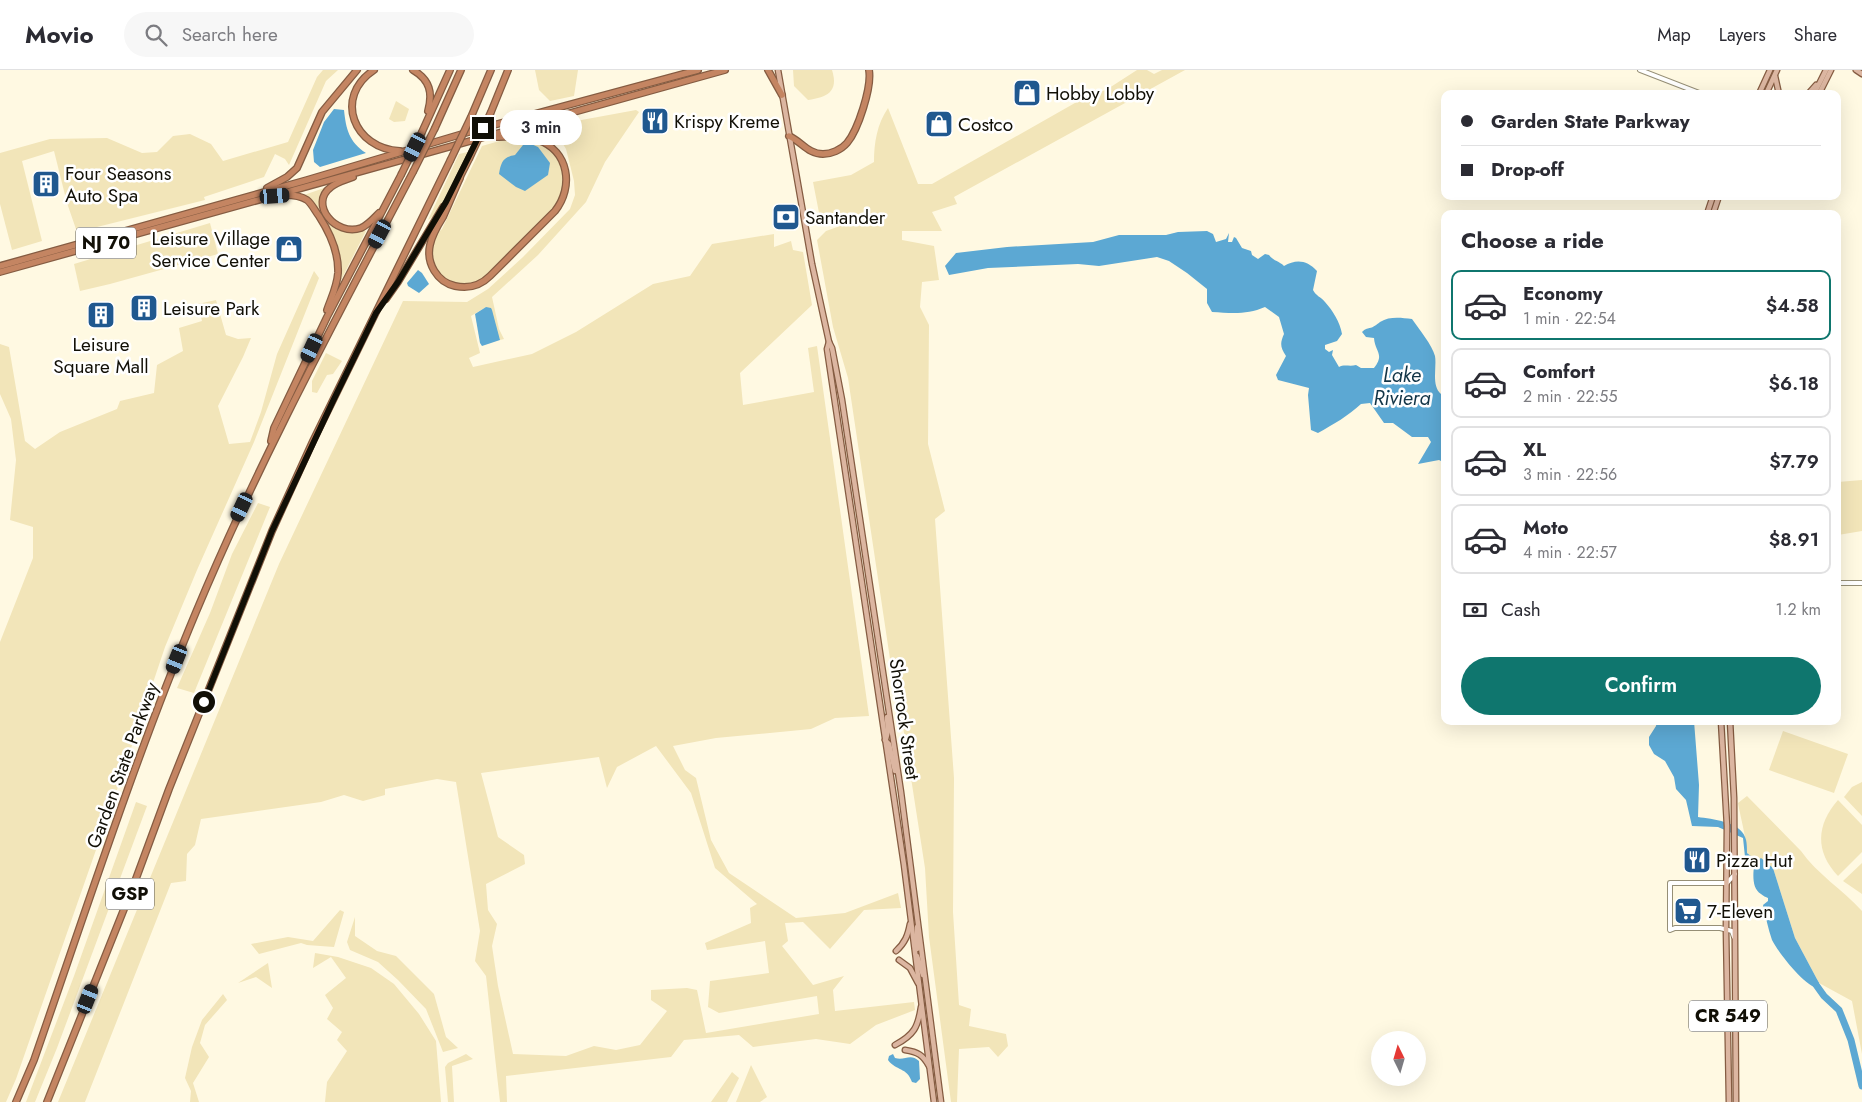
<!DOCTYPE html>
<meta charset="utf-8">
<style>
body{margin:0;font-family:Jost,sans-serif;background:#f7f7f7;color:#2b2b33;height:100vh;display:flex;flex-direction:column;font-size:19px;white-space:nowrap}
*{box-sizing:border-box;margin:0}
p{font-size:16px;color:#7c7c81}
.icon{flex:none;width:28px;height:28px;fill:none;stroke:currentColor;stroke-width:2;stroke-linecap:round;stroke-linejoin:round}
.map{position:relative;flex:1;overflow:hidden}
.panel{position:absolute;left:1441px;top:140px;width:400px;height:515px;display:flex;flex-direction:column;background:#fff;border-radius:10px;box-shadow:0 5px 20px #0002}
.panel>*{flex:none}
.banner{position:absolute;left:1441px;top:20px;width:400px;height:110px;border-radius:10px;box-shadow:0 5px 20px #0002;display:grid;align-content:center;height:110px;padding:0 20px;background:#fff}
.needle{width:32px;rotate:355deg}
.buttons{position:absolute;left:1371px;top:961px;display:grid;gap:10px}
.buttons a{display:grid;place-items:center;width:55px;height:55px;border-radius:50%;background:#fff;box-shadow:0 5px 20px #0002;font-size:25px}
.end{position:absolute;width:22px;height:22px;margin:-11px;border:6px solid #110f06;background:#fff;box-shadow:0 0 0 2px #fff}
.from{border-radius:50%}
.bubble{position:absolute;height:35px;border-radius:18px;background:#fff;box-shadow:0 5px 20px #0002;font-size:16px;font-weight:600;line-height:35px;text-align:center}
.car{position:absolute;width:15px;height:30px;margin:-15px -8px;border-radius:6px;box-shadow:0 0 4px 1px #0007;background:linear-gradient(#222 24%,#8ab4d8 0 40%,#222 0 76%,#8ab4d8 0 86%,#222 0)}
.banner b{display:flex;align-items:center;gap:18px;height:48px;font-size:19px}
.banner b+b{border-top:1px solid #e1e1e2}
.banner i{width:12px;height:12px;background:#2b2b33}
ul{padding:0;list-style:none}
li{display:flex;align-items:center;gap:15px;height:70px;margin:0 10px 8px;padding:0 10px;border:2px solid #e1e1e2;border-radius:10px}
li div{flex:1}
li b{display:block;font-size:19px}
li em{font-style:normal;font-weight:600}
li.active{border-color:#0f766e}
li>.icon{width:45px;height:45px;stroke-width:1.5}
h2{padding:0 20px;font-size:22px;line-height:60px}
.pay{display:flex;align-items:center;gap:12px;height:55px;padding:0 20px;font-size:19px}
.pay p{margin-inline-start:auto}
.action{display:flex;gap:10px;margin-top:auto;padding:10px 20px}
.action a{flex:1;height:58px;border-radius:30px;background:#0f766e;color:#fff;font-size:20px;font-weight:600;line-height:58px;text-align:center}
header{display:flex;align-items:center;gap:30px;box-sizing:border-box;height:70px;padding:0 25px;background:#fff;border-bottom:1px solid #e1e1e2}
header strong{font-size:24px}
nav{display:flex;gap:28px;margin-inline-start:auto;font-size:18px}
.search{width:350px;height:45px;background:#f7f7f7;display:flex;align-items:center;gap:12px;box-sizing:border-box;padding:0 18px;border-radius:28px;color:#7c7c81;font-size:19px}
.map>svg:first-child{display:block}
</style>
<header>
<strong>Movio</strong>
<div class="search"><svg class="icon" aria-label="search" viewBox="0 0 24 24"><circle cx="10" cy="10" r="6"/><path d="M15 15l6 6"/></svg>Search here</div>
<nav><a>Map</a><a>Layers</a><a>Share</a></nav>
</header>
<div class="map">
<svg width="1862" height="1032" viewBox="0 0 1862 1032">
<rect width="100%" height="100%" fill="#fff9e2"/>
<!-- green -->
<g fill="#f2e5b9" fill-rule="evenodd">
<polygon points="323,0 338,0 326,11 289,95 285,89 275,84 264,107 204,127 205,130 77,162 67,133 54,81 22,91 42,171 12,180 0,134 0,83 50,69 107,68 142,83 157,82 173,66 190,64 211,74 223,91 288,72 317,7"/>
<polygon points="535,0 578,0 574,26 550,31 539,20"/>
<path d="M 793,0 L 832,0 C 839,22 827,27 808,30 L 794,16 Z"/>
<path d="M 1137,0 L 1147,0 L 1154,4 L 1162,0 L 1185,0 L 954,127 L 957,134 L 932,142 L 942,161 L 902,161 L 902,170 L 934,176 L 939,210 L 922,212 L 920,237 L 929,255 L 928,374 L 945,441 L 935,449 L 954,708 L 953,842 L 959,935 L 971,939 L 969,956 L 1006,964 L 1008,976 L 998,987 L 989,977 L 959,979 L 957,1032 L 951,1032 L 929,867 L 925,798 L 902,650 L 899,649 L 848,308 L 833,257 L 817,170 L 826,161 L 840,156 L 821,153 L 813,112 L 851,105 L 874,92 C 874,73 877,54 888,38 L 918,114 L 932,114 L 1089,25 L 1106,20 Z"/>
<polygon points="396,31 409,39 405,51 394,52 389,49"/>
<path d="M 636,40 L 639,42 L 605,92 L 586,132 L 538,185 L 492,227 L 499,259 L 504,269 L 500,270 L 486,237 L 471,246 L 480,283 L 469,288 L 473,297 L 532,284 L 576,262 L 653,214 L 690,206 L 712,174 L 774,164 L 774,177 L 791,171 L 793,180 L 803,182 L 812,235 L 740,303 L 743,335 L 814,322 L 808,278 L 817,276 L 869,646 L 835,648 L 811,659 L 716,668 L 673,676 L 685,700 L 696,708 L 711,770 L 729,803 L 796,848 L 845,843 L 898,823 L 901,838 L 864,840 L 830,879 L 803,852 L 785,853 L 788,871 L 782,876 L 813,915 L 844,906 L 833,920 L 835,941 L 914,932 L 915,940 L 876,955 L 850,974 L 816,969 L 753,977 L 739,965 L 684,970 L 671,987 L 506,1006 L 507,1032 L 500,1032 L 486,906 L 475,891 L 480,861 L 456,712 L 437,709 L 385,719 L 385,725 L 363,731 L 344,725 L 321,732 L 201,749 L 195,775 L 187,784 L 186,811 L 171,813 L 85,1032 L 58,1032 L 279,494 L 403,231 L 467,232 L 488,219 L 523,187 L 570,139 L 575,125 L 574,111 L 566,79 L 554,59 L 565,53 ZM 656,676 L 691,723 L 715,798 L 757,834 L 750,838 L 751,853 L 705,873 L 707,880 L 765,871 L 769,903 L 710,911 L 708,937 L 719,943 L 817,926 L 819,944 L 706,963 L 697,920 L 687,918 L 651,920 L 651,930 L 667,941 L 640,975 L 616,980 L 594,976 L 566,986 L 513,984 L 498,916 L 492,876 L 497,854 L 488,840 L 486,814 L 525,794 L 524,785 L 498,767 L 481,703 L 599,687 L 607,718 L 617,697 Z"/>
<path d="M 514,69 C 557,73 574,93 557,135 C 539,153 521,171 503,189 C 497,196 489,206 482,211 C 479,213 474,213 471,214 C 440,221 417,180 442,159 L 482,76 L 503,70 Z"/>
<path d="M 468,82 C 463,95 439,146 428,150 L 459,84 Z"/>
<path d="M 327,117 C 325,123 320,130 320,136 C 320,149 334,161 346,162 C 353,163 360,160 366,161 L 338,216 C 347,170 328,159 304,125 Z"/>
<polygon points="210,153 218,184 110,214 80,221 74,194"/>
<polygon points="314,201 319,208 254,372 197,500 165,577 119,714 16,1009 6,1032 0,1032 0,572 33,488 33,457 10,450 16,390 11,349 0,324 0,274 9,277 25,371 35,379 60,362 117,339 120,331 154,323 157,295 183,281 179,258 202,251 198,234 216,230 226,265 238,269 251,268 243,287 218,336 229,374 250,372 261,342 277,284"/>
<polygon points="326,283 342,291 333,304 327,305 317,323 312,322 312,311"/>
<polygon points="1862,410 1862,461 1838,465 1838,412"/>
<polygon points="258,433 270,437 194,623 177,618 210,543 232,484"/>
<polygon points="1783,661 1848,684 1834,723 1769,700"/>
<polygon points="1862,712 1862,746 1844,727 1852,717"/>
<path d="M 1747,726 L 1801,781 C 1816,803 1843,820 1862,841 L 1862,984 L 1852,931 L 1819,913 L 1795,868 L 1773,798 L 1757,792 L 1747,783 C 1746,766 1741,750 1738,733 Z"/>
<path d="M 1838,730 L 1862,755 L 1862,782 L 1838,806 C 1815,782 1816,755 1838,730 Z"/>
<polygon points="136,732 147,736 57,978 35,1032 26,1032 74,906"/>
<polygon points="1862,793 1862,824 1843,811"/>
<polygon points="340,840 344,842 334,877 307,875 301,873 259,884 251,874 288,867 313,871"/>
<polygon points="355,847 355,866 377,881 396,886 434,924 446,967 458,978 443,982 426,939 398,910 378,892 350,880 347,872"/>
<polygon points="315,883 338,887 371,898 394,914 419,944 436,971 441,1032 325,1032 327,1012 347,981 337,970 342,962 327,949 333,938 325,925 346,908 331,887 313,898"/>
<polygon points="268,893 272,918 256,907 238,913"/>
<polygon points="223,924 227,930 205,955 200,973 209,987 193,1013 199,1032 190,1032 191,1021 185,1008 192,977 202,950"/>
<polygon points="466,984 473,989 452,996 454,1032 448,1032 445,997 448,993"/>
<polygon points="751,995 767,1027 760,1032 736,1032"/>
<polygon points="732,1002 739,1008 727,1032 711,1032"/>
</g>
<!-- water -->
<g fill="#5ca8d3">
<path d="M 334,39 L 344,40 C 346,59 349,72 366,83 L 320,97 L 314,92 L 313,80 L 324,52 Z"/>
<path d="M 529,73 L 538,77 L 550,93 L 548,105 L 525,121 L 516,117 L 499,104 C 501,92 503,87 515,85 L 523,75 Z"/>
<path d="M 1207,161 L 1213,164 L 1216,172 L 1226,169 L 1229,163 L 1228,172 L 1232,172 L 1234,167 L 1236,168 L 1242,178 L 1251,181 L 1252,185 L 1258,189 L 1265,184 L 1269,185 C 1273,191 1279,191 1284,196 C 1296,189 1307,190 1317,201 L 1313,220 C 1316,226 1321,227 1325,232 C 1333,241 1340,252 1342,264 L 1337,271 L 1325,275 L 1325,279 L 1329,282 L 1333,280 L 1332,285 L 1339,297 C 1344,294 1350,297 1356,295 L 1361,298 L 1374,298 C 1385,284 1375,282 1374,268 L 1366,267 L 1362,262 C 1366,258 1367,259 1373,257 C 1373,257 1379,253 1380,252 C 1390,246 1401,248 1412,249 C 1419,259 1432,275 1435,286 C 1437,298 1431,315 1441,324 L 1445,323 L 1445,393 L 1439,390 L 1418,394 L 1431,372 L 1428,367 L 1412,367 L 1393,353 L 1384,353 L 1370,333 L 1361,334 C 1348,346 1334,354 1318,363 L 1311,360 L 1308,325 L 1309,318 L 1278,310 L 1276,305 L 1286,286 C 1280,277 1280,273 1284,264 L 1279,247 L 1265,237 C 1247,245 1231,243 1212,242 L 1207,233 L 1207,219 L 1187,203 L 1169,191 L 1157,187 L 1099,196 L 1078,194 L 988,198 L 949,205 L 945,196 L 956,183 L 1007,177 L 1093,172 L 1119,165 L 1166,165 L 1178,162 Z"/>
<polygon points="418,200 422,203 429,214 419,223 408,216 407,213"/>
<polygon points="486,237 491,238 492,240 500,270 482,276 480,273 475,244"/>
<path d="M 1657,651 L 1694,651 L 1699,715 L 1698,747 C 1712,749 1740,752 1745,767 C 1747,771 1747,778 1747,783 L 1757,791 L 1761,788 L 1773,798 L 1795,868 L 1819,913 L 1818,918 C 1805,917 1778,882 1772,870 C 1768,859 1766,847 1763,835 L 1768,831 L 1768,828 C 1766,827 1763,826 1761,824 C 1752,819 1753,805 1754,796 L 1745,787 L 1743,768 L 1718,757 L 1692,756 L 1686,730 L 1676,719 L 1674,707 L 1665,691 L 1654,684 L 1649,675 L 1649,667 L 1656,656 Z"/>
<path d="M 893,984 L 895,988 C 905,991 910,983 919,991 L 920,1009 L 916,1013 L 912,1012 C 907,997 896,1001 888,990 L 889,986 Z"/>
</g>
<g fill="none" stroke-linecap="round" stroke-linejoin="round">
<!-- river -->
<polyline stroke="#5ca8d3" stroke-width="7" points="1814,912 1824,926 1839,940 1851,970 1862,1016"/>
<defs>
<g id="minor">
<polyline points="1640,0 1702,24"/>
<polyline points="1838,513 1862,513"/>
<polyline points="1734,867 1732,861 1720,858 1675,858 1670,860 1670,813 1727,813 1735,804"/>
</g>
<g id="major">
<polyline points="778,0 812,194 829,272 832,278 842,330 901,722 941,1032"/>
<polyline points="1856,0 1862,4"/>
<polyline points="1775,6 1779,24"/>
<polyline points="1759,24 1770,0"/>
<polyline points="1766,24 1777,0"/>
<polyline points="1808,24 1816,15"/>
<polyline points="1814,24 1826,0"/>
<polyline points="1819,24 1831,0"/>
<polyline points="1707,144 1713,126"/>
<polyline points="1713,144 1719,126"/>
<polyline points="829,272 827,279 904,795 934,1032"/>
<polyline points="1721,651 1727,756 1726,859 1729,1032"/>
<polyline points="1730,651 1734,728 1736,1032"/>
<polyline points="886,669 888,661 887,647"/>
<polyline points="885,670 889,674 895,701"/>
<polyline points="917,857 917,879"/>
<path d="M 896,881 C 905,873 908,865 910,854"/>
<polyline points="917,886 923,905"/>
<polyline points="899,890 910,898 918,913"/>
<path d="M 895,975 C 914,965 918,957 921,937"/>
<path d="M 905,980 C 918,982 923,985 929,996"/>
</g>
<g id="highway">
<path d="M 374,0 C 333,27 354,79 400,81"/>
<path d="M 413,0 C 430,10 433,23 428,41"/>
<polyline points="768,0 782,25"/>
<polyline points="491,42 508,0"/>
<polyline points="471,47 491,0"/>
<polyline points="435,58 461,0"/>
<polyline points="422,62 450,0"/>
<path d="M 789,66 C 802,72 808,84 823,84 C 831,84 841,80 847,73 C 858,60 872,17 869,0"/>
<path d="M 353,107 C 346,110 337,112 331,117 C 308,134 336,167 361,158 C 368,155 374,148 379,143"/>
<path d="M 460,108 C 454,121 449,134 443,147 C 438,155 432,165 430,175 C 426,193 437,212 455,216 C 469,219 481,215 490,206 L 555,141 C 574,117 569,81 538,70 C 524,65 509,67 495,67"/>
<polyline points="459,109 469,89"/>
<polyline points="267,118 287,107 297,98 322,42 357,0"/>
<path d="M 285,125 C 293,125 301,126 307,130 C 312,134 315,141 319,146 C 330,163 339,182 338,203 C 337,217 331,228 327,240"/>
<polyline points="0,196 307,110 479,59 698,0"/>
<polyline points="0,202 725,0"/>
<polyline points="386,229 398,212 443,137"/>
<polyline points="271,371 274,358 327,247 401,105"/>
<path d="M 16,1032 L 34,990 C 86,840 135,688 196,542 C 259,391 337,247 413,102"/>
<polyline points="47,1032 134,814 169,719 272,461 313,371 450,91"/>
</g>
</defs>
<!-- minor casing -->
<use href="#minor" stroke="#968f76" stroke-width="6"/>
<!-- major casing -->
<use href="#major" stroke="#855c42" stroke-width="7"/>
<!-- highway casing -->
<use href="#highway" stroke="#855c42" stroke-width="8"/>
<!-- minor -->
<use href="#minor" stroke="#fff" stroke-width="4"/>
<!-- major -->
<use href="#major" stroke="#dcb6a1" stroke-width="4.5"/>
<!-- highway -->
<use href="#highway" stroke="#c48562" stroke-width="5.5"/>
<defs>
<g id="highway-bridge">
<polyline points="469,89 491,42"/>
<polyline points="450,91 471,47"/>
<polyline points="413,102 435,58"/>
<polyline points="401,105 422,62"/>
</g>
</defs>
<!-- highway-bridge casing -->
<use href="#highway-bridge" stroke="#855c42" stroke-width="8" stroke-linecap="butt"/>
<!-- highway-bridge -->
<use href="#highway-bridge" stroke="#c48562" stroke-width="5.5"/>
</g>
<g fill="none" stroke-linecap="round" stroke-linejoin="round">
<!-- route -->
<polyline stroke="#110f06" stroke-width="6" points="204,632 272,461 333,331 376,243 398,212 446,132 483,58"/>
</g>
<!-- icons -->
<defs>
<symbol id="shop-square" viewBox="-11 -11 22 22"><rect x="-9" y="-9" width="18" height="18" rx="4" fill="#20588f" stroke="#fff"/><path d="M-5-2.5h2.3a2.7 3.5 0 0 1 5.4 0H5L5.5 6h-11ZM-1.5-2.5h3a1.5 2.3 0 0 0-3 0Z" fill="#fff"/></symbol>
<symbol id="restaurant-square" viewBox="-11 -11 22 22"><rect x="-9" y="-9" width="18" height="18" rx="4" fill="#20588f" stroke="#fff"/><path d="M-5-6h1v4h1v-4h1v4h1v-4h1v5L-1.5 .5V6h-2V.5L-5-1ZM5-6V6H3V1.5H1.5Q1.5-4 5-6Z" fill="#fff"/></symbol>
<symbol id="building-square" viewBox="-11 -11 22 22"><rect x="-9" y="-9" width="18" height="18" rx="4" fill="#20588f" stroke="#fff"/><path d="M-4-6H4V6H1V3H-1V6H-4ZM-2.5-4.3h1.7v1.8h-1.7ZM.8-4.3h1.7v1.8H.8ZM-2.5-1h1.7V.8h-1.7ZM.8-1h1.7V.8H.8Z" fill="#fff"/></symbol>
<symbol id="bank-square" viewBox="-11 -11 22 22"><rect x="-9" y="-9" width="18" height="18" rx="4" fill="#20588f" stroke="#fff"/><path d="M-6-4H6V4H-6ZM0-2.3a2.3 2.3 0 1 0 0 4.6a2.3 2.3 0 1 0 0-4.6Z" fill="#fff"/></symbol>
<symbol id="supermarket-square" viewBox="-11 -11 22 22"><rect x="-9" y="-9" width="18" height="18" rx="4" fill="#20588f" stroke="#fff"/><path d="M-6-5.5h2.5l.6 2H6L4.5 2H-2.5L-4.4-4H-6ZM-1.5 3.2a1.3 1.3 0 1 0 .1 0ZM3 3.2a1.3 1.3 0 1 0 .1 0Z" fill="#fff"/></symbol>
</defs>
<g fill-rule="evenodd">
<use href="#shop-square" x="1011" y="7" width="32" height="32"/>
<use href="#restaurant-square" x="639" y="35" width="32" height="32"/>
<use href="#shop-square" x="923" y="38" width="32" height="32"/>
<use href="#building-square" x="30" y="98" width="32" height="32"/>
<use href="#bank-square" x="770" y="131" width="32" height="32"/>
<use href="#shop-square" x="273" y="163" width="32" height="32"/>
<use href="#building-square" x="128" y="222" width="32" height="32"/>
<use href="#building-square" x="85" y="229" width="32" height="32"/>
<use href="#restaurant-square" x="1681" y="774" width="32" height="32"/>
<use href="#supermarket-square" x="1672" y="825" width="32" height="32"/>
</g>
<g text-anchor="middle" stroke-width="5" stroke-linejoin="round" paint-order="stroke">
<!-- shield labels -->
<g fill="#fff" stroke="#585751" stroke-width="1">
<rect x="76" y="157.5" width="60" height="31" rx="4"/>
<rect x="106" y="808.5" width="48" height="31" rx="4"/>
<rect x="1689" y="930.5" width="78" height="31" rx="4"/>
</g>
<g font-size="18" font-weight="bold" fill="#110f06">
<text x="106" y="179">NJ 70</text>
<text x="130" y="830">GSP</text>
<text x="1728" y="952">CR 549</text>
</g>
<!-- poi labels -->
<g font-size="19" fill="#110f06" stroke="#fff" text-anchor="start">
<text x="1046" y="30">Hobby Lobby</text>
<text x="674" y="58">Krispy Kreme</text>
<text x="958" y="61">Costco</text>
<text x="65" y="110">Four Seasons<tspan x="65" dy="22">Auto Spa</tspan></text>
<text x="805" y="154">Santander</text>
<text x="270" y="175" text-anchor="end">Leisure Village<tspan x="270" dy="22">Service Center</tspan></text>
<text x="163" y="245">Leisure Park</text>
<text x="101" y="281" text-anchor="middle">Leisure<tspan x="101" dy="22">Square Mall</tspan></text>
<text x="1716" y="797">Pizza Hut</text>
<text x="1707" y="848">7-Eleven</text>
</g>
<!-- street labels -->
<g font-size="19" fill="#110f06" stroke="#fff">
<text transform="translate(905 649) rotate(82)" y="7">Shorrock Street</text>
<text transform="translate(122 695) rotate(-70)" y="7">Garden State Parkway</text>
</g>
<!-- water labels -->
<g font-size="20" font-style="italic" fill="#123547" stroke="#fff">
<text x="1402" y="312">Lake<tspan x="1402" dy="23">Riviera</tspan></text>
</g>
</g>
</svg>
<div class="buttons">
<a><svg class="needle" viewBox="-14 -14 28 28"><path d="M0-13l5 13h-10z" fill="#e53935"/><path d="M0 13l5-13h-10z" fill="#7c7c81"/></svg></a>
</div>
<i class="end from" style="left:204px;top:632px"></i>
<i class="end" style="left:483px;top:58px"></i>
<div class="bubble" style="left:500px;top:40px;width:82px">3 min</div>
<i class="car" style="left:415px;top:77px;rotate:206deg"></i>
<i class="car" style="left:275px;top:126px;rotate:86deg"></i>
<i class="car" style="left:380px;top:164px;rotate:208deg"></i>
<i class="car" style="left:312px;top:278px;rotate:205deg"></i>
<i class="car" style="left:242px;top:437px;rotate:205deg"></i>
<i class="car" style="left:177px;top:589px;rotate:202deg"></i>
<i class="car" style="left:88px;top:929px;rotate:22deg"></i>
<div class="banner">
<b><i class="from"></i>Garden State Parkway</b>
<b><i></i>Drop-off</b>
</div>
<section class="panel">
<h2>Choose a ride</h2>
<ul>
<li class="active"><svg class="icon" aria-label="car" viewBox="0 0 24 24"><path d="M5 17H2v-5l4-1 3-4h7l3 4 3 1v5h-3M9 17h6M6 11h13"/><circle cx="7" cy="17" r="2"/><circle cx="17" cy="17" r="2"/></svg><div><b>Economy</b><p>1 min · 22:54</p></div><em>$4.58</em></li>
<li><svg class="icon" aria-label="car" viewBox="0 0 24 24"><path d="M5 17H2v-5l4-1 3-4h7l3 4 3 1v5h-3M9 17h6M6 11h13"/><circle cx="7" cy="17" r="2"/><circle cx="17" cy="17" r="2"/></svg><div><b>Comfort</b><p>2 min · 22:55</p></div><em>$6.18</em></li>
<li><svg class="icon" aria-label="car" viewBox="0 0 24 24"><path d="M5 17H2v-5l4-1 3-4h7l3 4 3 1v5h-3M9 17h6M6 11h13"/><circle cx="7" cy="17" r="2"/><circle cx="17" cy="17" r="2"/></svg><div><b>XL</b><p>3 min · 22:56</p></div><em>$7.79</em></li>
<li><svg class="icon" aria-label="car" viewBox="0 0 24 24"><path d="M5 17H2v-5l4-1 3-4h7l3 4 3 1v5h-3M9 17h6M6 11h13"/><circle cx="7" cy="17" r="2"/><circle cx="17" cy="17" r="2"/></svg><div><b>Moto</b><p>4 min · 22:57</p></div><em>$8.91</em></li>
</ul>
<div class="pay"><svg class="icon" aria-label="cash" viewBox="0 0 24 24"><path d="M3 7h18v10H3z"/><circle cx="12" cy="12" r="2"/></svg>Cash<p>1.2 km</p></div>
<div class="action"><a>Confirm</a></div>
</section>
</div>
